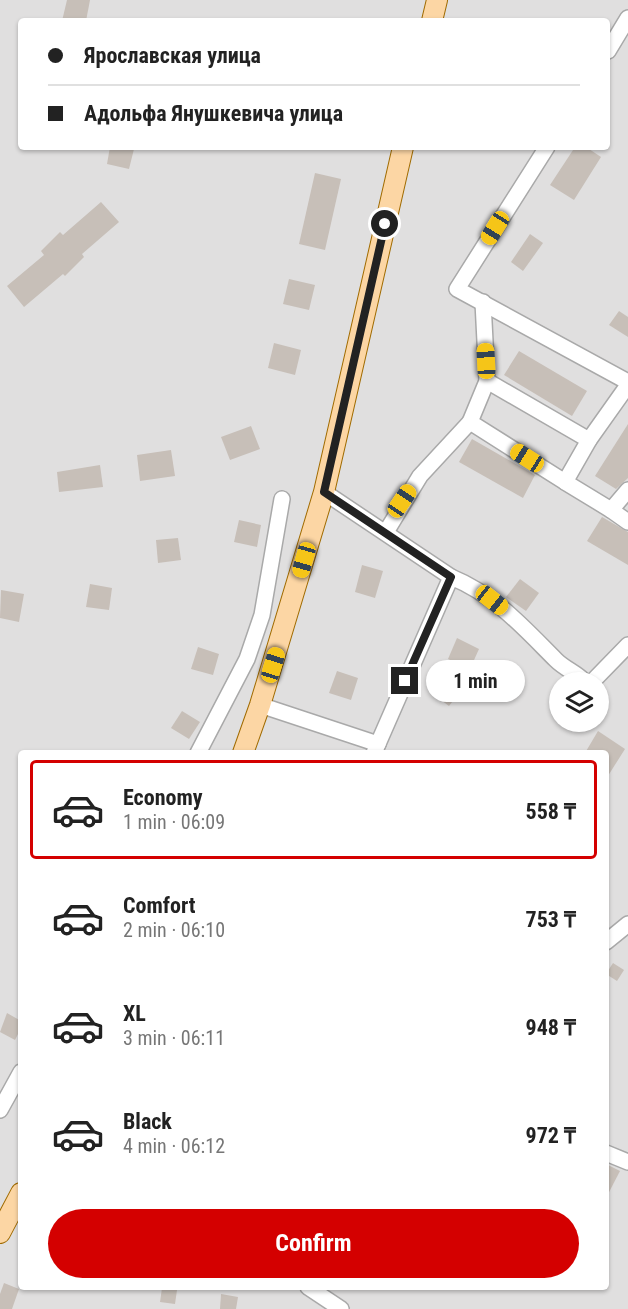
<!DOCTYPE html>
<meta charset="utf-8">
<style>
body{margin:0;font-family:"Roboto Condensed",sans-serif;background:#f6f6f6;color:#222;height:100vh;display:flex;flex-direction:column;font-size:22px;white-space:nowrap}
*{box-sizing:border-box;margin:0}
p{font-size:20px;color:#767676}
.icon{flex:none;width:33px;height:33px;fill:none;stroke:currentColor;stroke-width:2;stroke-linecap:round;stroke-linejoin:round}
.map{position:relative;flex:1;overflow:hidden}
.sheet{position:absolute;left:18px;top:750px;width:591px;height:540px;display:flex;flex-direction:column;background:#fff;border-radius:6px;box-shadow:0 2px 4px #0004}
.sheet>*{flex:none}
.hud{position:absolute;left:18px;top:18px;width:592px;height:132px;border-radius:6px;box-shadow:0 2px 4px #0004;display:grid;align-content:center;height:132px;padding:0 30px;background:#fff}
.controls{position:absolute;left:549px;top:672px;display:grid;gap:12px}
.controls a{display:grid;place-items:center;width:60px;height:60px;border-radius:50%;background:#fff;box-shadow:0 2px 4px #0004;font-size:30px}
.end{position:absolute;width:27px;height:27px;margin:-14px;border:8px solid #222;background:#fff;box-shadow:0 0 0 3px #fff}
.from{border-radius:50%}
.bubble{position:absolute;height:42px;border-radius:21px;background:#fff;box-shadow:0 2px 4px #0004;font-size:20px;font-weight:700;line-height:42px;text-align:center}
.car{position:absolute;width:18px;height:36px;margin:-18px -9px;border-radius:8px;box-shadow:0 0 4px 2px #0007;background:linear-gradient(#f5c518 24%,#345 0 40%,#f5c518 0 76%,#345 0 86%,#f5c518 0)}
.hud b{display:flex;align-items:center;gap:21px;height:57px;font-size:22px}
.hud b+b{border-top:2px solid #e0e0e0}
.hud i{width:15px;height:15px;background:#222}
ul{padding:10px 0 0;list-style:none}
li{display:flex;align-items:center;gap:18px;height:99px;margin:0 12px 9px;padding:0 18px;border:3px solid transparent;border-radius:6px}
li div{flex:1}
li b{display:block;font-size:22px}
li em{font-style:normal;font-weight:700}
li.current{border-color:#d40000}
li>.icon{width:54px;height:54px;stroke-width:1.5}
.button{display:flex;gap:12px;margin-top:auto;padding:12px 30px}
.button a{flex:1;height:69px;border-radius:36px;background:#d40000;color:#fff;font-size:24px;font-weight:700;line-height:69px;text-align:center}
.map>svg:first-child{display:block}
</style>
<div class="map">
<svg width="628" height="1309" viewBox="0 0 628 1309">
<rect width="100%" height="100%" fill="#f2efe9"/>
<!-- residential -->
<path fill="#e0dfdf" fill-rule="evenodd" d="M 0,0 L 628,0 L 628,1309 L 0,1309 ZM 21,21 L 608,21 L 608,147 L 21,147 ZM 560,682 L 598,682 L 598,722 L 560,722 ZM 21,753 L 606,753 L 606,1287 L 21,1287 Z"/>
<!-- building -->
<g fill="#c7bfb8">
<polygon points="67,0 90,0 86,21 62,21"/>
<polygon points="110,147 134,149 129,169 107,164"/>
<polygon points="575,147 586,147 601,157 574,200 550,185"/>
<polygon points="315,173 341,179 325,250 299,244"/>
<polygon points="101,202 119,222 82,254 84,257 65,276 63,274 24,307 7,286 44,255 41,251 60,232 63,235"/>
<polygon points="530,234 543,243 523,271 511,262"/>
<polygon points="289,279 315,285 309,310 283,304"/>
<polygon points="619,311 628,317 628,337 609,325"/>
<polygon points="274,343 301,350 295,375 268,368"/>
<polygon points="519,351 587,391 572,416 504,375"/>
<polygon points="628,424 628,478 616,489 595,476"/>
<polygon points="251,426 260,449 230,460 221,437"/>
<polygon points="472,439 535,475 523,498 459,462"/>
<polygon points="171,450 175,476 140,481 137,455"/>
<polygon points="100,465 103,487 59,492 57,472"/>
<polygon points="602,517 628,532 628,565 587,541"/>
<polygon points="239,520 261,525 257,547 234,542"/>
<polygon points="178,538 181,560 158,563 156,540"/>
<polygon points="362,565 383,571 375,598 355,592"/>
<polygon points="520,579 539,593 526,611 506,597"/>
<polygon points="90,584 112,588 109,610 86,607"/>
<polygon points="1,590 24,594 19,622 0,618"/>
<polygon points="457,638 479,649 470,669 448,659"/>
<polygon points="198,647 219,654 213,675 191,669"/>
<polygon points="337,671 358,678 351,700 329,693"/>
<polygon points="444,674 463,688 449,706 430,692"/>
<polygon points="182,711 200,722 189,739 171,728"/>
<polygon points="598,731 625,749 606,779 606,753 585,753"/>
<polygon points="613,963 624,970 617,981 606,974"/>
<polygon points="7,1013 21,1021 21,1028 15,1040 0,1032"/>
<polygon points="606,1164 620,1171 606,1198"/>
<polygon points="4,1283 19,1289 12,1309 0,1309 0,1294"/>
<polygon points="162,1288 177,1290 175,1304 160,1302"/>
<polygon points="221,1294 238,1297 236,1309 220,1309"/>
</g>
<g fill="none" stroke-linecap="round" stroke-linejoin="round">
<defs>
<g id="minor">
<polyline points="608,51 628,18"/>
<polyline points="547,147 457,289 628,382"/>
<polyline points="483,302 487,381 470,422 565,482"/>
<polyline points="487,381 589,440"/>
<polyline points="628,490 611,510 628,522"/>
<polyline points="324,492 451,577 374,753"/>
<polyline points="611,510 565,482 589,440 628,385"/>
<polyline points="386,532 420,476 470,422"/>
<path d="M 451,577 C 495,595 523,627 556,660 C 565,669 577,673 585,682"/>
<polyline points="592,682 628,645"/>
<polyline points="260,705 378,744"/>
<polyline points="198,753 247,659 262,615 282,499"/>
<polyline points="606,942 628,924"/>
<polyline points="0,1110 21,1072"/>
<polyline points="606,1153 628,1162"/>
<polyline points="308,1287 341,1309"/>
</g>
<g id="major">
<polyline points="432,21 437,0"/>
<polyline points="243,753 260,705 324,492 403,147"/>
<polyline points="0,1233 21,1193"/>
</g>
</defs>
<!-- minor casing -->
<use href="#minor" stroke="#a9a9a9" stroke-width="18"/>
<!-- major casing -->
<use href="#major" stroke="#a06b00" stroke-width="22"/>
<!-- minor -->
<use href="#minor" stroke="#fff" stroke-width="15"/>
<!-- major -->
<use href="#major" stroke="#fcd6a4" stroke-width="20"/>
</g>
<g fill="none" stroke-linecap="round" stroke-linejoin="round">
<!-- route -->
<polyline stroke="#222" stroke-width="8" points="385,224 324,492 451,577 405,681"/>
</g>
</svg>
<div class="controls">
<a><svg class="icon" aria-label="layers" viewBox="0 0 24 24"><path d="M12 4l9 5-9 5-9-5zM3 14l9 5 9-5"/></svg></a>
</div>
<i class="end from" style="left:385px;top:224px"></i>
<i class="end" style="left:405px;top:681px"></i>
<div class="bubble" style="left:426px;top:660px;width:99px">1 min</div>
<i class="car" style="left:495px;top:228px;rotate:212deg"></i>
<i class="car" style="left:486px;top:361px;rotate:357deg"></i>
<i class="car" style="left:527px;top:458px;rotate:302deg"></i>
<i class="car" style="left:402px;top:501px;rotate:34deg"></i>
<i class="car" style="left:304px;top:560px;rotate:196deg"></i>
<i class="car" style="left:492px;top:600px;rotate:128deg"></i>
<i class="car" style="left:273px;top:665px;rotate:17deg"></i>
<div class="hud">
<b><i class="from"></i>Ярославская улица</b>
<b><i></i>Адольфа Янушкевича улица</b>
</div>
<section class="sheet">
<ul>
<li class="current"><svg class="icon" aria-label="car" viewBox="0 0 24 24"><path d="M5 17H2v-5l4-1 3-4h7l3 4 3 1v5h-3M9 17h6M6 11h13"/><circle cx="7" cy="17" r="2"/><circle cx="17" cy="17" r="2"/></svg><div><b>Economy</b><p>1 min · 06:09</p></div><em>558 ₸</em></li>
<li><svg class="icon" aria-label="car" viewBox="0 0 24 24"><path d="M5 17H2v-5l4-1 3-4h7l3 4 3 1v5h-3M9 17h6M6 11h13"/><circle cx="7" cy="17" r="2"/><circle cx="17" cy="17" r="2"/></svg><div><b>Comfort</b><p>2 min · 06:10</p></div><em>753 ₸</em></li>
<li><svg class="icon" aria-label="car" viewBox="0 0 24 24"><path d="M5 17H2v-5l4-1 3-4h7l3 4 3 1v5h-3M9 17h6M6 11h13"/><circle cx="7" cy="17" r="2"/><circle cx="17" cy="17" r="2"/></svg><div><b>XL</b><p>3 min · 06:11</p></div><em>948 ₸</em></li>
<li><svg class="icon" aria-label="car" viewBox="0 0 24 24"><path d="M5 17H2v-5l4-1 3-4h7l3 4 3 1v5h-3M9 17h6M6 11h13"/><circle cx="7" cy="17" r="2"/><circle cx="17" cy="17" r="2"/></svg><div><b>Black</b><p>4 min · 06:12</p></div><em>972 ₸</em></li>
</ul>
<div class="button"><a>Confirm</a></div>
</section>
</div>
